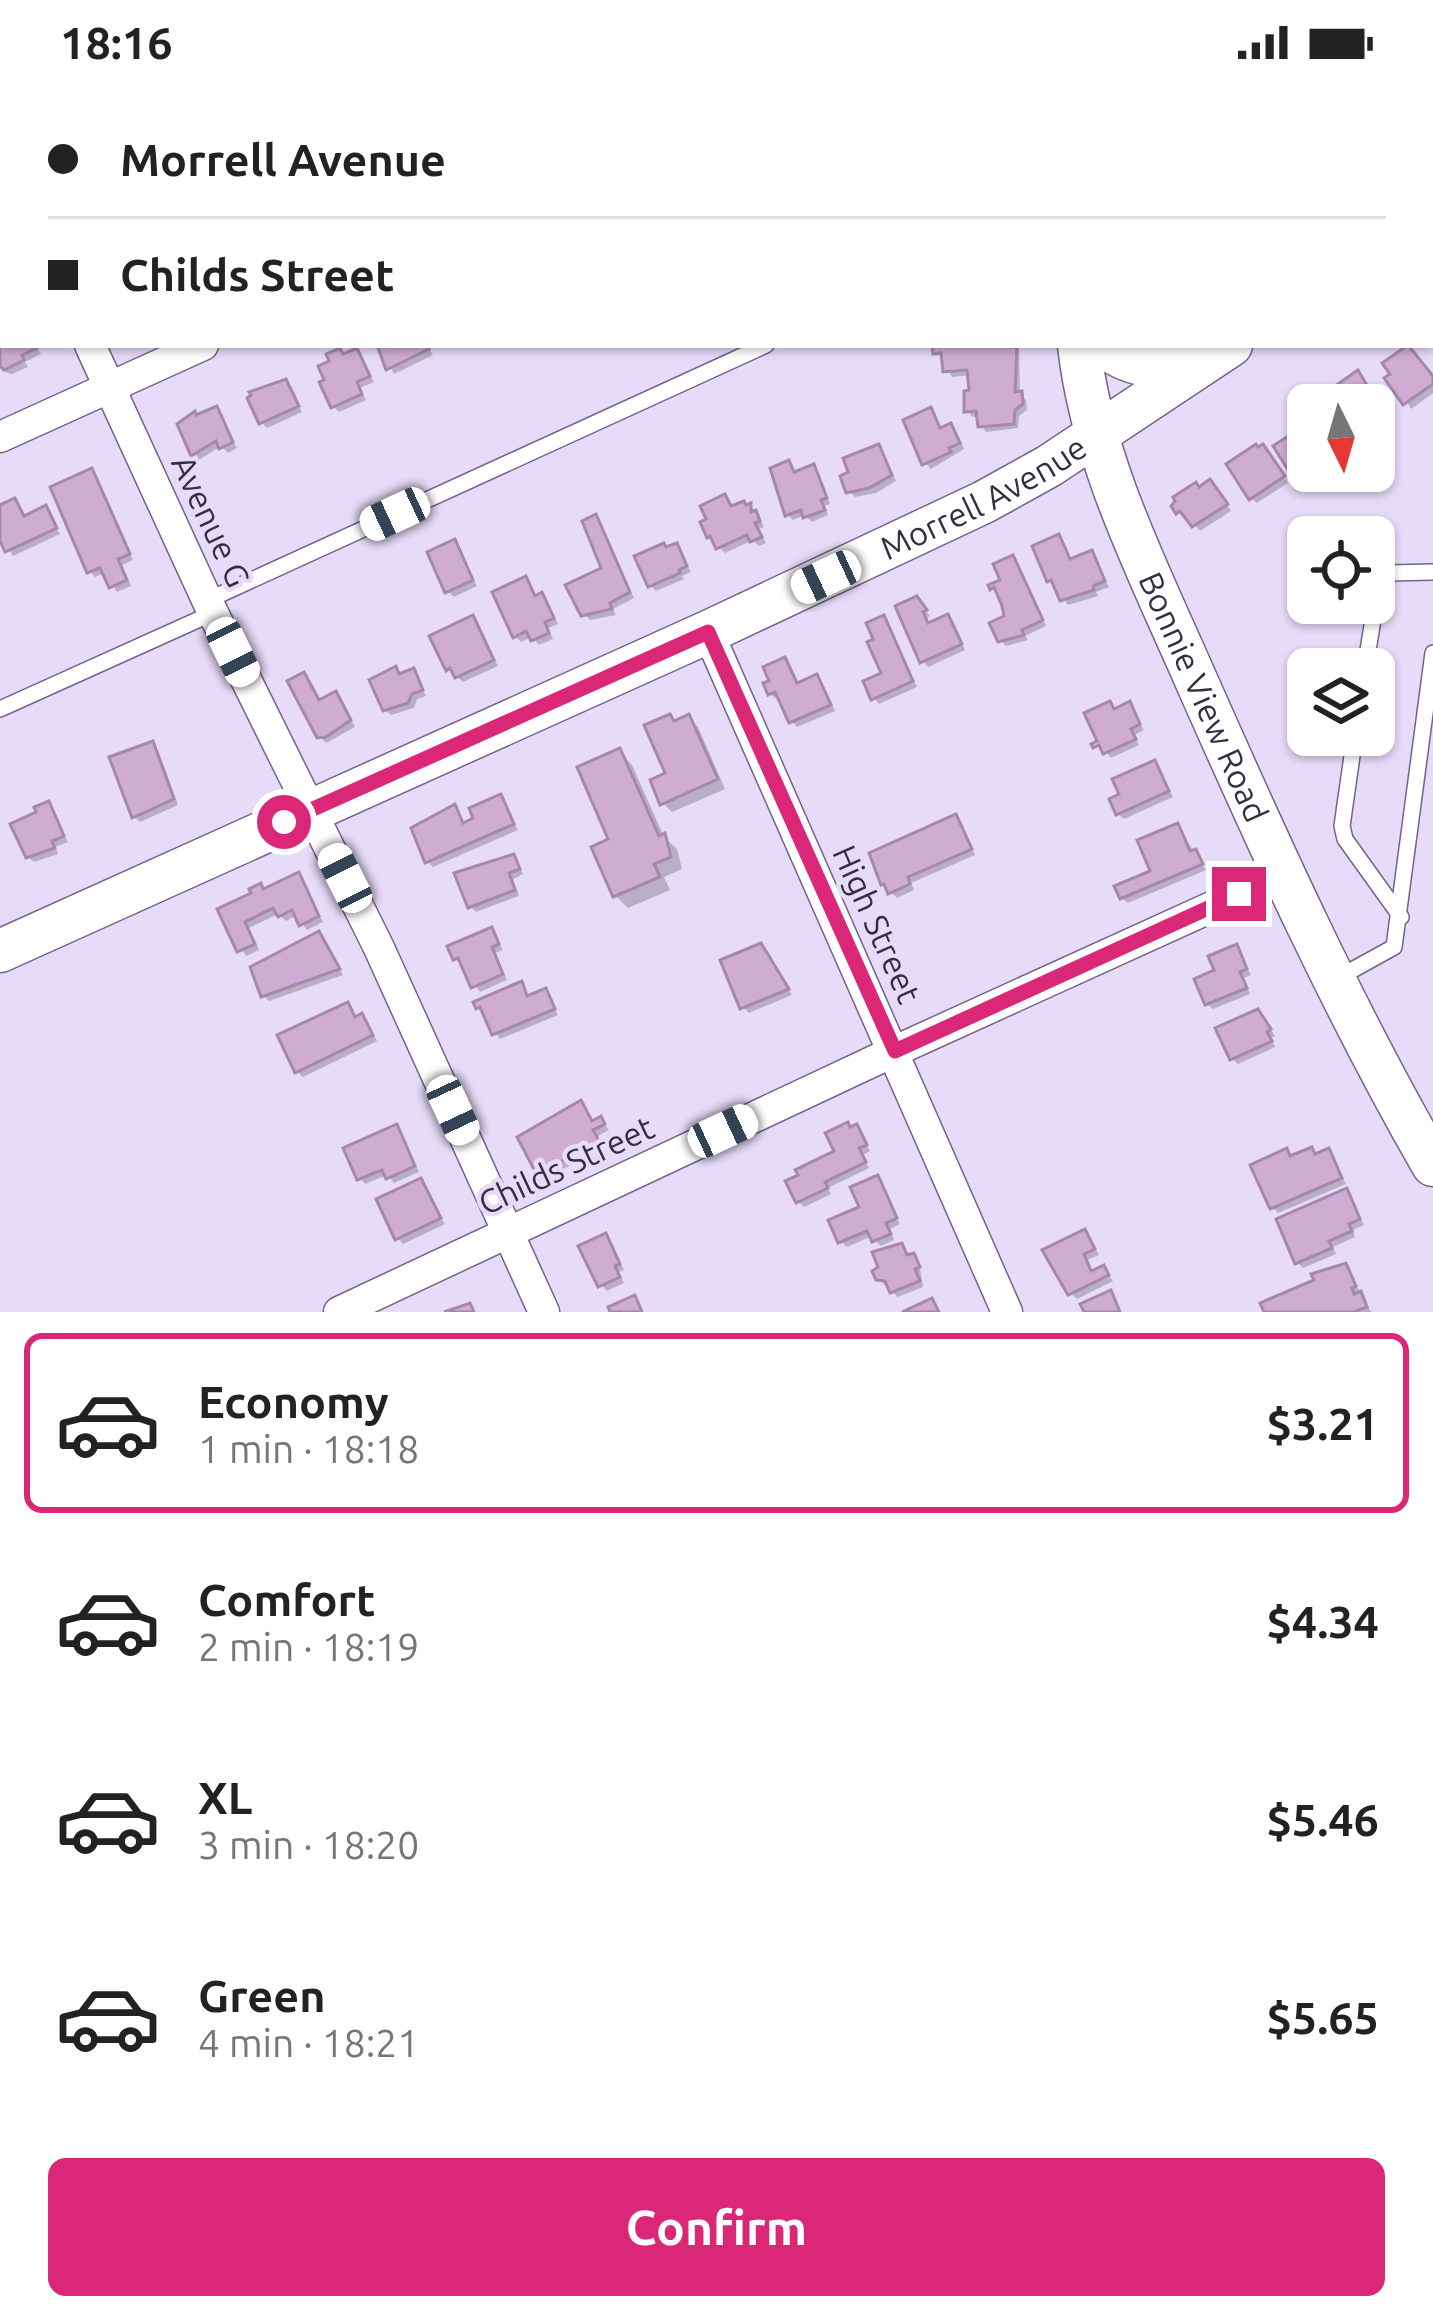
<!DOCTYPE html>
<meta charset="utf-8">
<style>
body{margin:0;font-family:Ubuntu,sans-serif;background:#f2f2f2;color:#222;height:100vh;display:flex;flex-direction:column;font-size:45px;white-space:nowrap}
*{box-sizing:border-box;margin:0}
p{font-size:39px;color:#767676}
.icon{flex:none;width:66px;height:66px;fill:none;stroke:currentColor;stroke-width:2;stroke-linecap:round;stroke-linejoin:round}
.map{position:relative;height:1228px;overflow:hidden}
.sheet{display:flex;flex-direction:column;background:#fff;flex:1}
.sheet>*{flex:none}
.guide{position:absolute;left:0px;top:0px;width:1434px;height:264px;box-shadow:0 3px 9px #0004;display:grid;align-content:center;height:264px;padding:0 48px;background:#fff}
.needle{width:78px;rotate:175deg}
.controls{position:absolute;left:1287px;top:300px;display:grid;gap:24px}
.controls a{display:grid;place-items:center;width:108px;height:108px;border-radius:18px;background:#fff;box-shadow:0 3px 9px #0004;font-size:60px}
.end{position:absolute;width:54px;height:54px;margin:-27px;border:15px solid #db2777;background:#fff;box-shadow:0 0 0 6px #fff}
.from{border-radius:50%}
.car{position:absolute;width:36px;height:72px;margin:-36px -18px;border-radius:15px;box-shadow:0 0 9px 3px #0007;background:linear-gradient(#fff 24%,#345 0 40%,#fff 0 76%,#345 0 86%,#fff 0)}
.guide b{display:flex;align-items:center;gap:42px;height:114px;font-size:45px}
.guide b+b{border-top:3px solid #e0e0e0}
.guide i{width:30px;height:30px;background:#222}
ul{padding:21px 0 0;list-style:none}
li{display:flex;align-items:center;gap:36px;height:180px;margin:0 24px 18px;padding:0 24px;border:6px solid transparent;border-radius:18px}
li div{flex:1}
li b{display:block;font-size:45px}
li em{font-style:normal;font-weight:700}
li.selected{border-color:#db2777}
li>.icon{width:108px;height:108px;stroke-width:1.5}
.cta{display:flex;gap:24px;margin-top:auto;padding:24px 48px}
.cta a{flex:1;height:138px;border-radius:18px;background:#db2777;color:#fff;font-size:48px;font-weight:700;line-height:138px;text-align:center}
.status{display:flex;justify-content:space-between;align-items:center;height:84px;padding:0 60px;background:#fff;direction:ltr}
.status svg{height:33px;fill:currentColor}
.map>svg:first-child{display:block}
</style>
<div class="status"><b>18:16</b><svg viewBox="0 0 49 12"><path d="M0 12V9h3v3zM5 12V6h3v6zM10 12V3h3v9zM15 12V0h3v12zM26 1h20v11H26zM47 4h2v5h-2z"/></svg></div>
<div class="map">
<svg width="1433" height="1228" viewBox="0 0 1433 1228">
<rect width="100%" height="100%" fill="#e6dbf8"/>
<!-- shadow -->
<g fill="#0003">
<polygon points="514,0 546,0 548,3 515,3"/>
<polygon points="1431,35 1433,37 1431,79"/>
<polygon points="0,249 3,261 36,261 41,270 25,278 28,283 12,290 4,288 0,284"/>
<polygon points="379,261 427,261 433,271 394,290"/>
<polygon points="935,261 1019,261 1020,310 1026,316 1027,326 1019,332 1018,344 986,348 981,342 980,332 973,333 967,327 972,308 971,291 952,293"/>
<polygon points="1410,263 1433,294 1433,309 1411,325 1387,280"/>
<polygon points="356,267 374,298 360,304 366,316 339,328 333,322 345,273"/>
<polygon points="1363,296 1395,351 1380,362 1385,369 1378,374 1374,370 1374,321 1331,321"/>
<polygon points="285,298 302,328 267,344 261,338"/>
<polygon points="216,326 237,364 228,369 221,362 199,376 181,341"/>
<polygon points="930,327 942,347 951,343 957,349 964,365 931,385 925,379"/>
<polygon points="1308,338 1308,387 1298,393 1292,387"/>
<polygon points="879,363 896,397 876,409 855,413 849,407"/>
<polygon points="1269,369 1288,399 1257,419 1251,414"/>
<polygon points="789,380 796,390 813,384 819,389 830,420 824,422 828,431 812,438 805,431 793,436 788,431"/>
<polygon points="92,388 133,476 122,481 131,502 117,508 106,489 95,493 90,487"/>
<polygon points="1216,404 1231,427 1200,447 1187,431 1184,434 1178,428 1199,406"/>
<polygon points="725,413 733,425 751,422 756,427 764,443 759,445 766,459 759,462 753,456 725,469 719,463"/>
<polygon points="15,418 26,434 45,425 60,450 13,472 0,450 0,425"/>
<polygon points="595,434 634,514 613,525 616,531 590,536 584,530 605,486"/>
<polygon points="1059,454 1072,478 1091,469 1109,503 1096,508 1098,512 1068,521 1049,497"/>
<polygon points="454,459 477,502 454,513 448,507"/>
<polygon points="676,462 691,488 682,492 684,495 656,507 650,501 666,466"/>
<polygon points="1013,474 1046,542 1025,552 1028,556 1006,562 1000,556 1007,534 1004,497"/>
<polygon points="525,496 537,514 541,511 547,517 558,540 548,544 553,555 539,561 532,553 521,558 515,552"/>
<polygon points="916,516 930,532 927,534 930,542 948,533 953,539 965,566 928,583 923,577"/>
<polygon points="884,534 917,603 879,620 874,614 885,591 877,556"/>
<polygon points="473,535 498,582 463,598 448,585"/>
<polygon points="785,576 799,601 816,593 822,599 835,627 797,643 792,637 780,613 776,615 770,609"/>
<polygon points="413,588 426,612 417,615 414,624 391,631 385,626 402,593"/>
<polygon points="341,617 355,643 326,659 320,653 320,619"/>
<polygon points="1110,620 1117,627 1129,621 1144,646 1134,651 1139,661 1111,674 1106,668"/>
<polygon points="688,634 698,643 725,705 672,728 663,719 676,639"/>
<polygon points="152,660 158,666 178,721 140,738 134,732"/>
<polygon points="619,668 632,681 664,753 677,765 682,785 664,793 670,806 628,824 616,812 612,757"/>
<polygon points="1155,680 1173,713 1124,735 1118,730"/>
<polygon points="500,714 518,746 433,783 428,778 454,724 465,741"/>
<polygon points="48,721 68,758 55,763 58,770 34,778 28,773 40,730"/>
<polygon points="956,733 975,771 911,799 914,806 897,814 883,800"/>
<polygon points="1177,742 1206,786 1128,819 1122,814 1154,789"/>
<polygon points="513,773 523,790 513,795 519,812 476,828 470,822"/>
<polygon points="298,792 323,838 307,846 297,831 286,837 278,830 249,844 259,866 246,872 221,827"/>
<polygon points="491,847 503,866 495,869 507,896 480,908 456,875"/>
<polygon points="324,857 343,891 269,917 263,911"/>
<polygon points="1236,863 1251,891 1244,894 1250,910 1213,925 1207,920 1218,888"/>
<polygon points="780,891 792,911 749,929 743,923"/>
<polygon points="521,901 530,914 545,907 558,931 500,955 477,919"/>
<polygon points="347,921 357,935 362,933 368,939 377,957 303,993 297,987"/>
<polygon points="1264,934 1275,952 1271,954 1275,963 1238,980 1232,974"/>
<polygon points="580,1019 594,1040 601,1036 609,1046 596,1053 603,1064 545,1095 540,1089"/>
<polygon points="396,1043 419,1088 394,1099 387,1091 365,1100 360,1094"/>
<polygon points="856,1044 870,1067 863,1071 869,1084 828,1104 831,1110 804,1123 799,1118 802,1092 838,1068"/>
<polygon points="1328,1067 1346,1100 1278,1129 1273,1124 1286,1068 1293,1075"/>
<polygon points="878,1094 900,1140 890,1145 894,1156 880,1162 872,1152 847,1163 841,1158"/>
<polygon points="420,1098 445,1140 403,1160 398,1154"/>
<polygon points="1346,1108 1364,1141 1353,1146 1355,1153 1333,1163 1336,1170 1303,1184 1297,1178"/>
<polygon points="1085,1148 1099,1171 1087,1176 1093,1189 1103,1184 1113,1197 1077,1215 1071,1209"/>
<polygon points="606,1153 624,1186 619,1188 624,1199 607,1207 601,1201"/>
<polygon points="901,1163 919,1178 923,1203 898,1213 878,1195"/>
<polygon points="1346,1183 1371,1228 1267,1228 1264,1221"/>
</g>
<!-- building -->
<g fill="#cfacd4" stroke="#a787ac" stroke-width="3">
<polygon points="938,0 988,0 990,3 935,3"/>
<rect x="1129" y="0" width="58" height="3"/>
<polygon points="0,247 3,261 36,261 37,264 22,271 24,276 4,286 0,282"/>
<polygon points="377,261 427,261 429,265 386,286"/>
<polygon points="932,261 1017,263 1015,308 1022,307 1023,320 1015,326 1014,340 978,343 976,327 964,328 964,307 969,306 967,286 943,288 941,269 933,270"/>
<polygon points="1408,261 1433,292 1433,300 1403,321 1384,294 1390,290 1382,279"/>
<polygon points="340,264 343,270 357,264 370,292 357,298 362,310 331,324 319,298 324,296 318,282 329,277 326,270"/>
<polygon points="1358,286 1392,344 1376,355 1381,363 1374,368 1374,321 1327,321 1321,312"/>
<polygon points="286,295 299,322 259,340 247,314 251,311 249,308"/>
<polygon points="217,322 233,358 219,365 216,357 191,372 177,340 195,327 196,331"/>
<polygon points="931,323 940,344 951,339 960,359 949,364 951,368 922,381 903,336"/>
<polygon points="1303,328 1308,336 1308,378 1290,389 1273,362 1296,347 1289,337"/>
<polygon points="879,360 892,391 869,404 846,409 840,392 848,388 843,374"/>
<polygon points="1256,360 1258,363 1263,360 1285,392 1249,416 1226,380"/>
<polygon points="789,376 794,388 814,380 827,414 821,416 825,426 803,434 801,426 785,432 770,384"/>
<polygon points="92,384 130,470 118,475 127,496 109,504 100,484 87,489 50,403"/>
<polygon points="1210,395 1228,420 1192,443 1180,427 1176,430 1171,422 1175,417 1173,413 1196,398 1199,403"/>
<polygon points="725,410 731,422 744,417 746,421 751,419 751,428 756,426 760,437 755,439 762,453 750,458 747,451 716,465 710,452 707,454 700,438 706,435 700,422"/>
<polygon points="15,414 24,432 46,421 57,444 5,468 0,457 0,421"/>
<polygon points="596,430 630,508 610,519 612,525 581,532 565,501 601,484 582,437"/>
<polygon points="1059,450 1070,475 1092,466 1105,497 1093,502 1094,506 1060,517 1051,496 1047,498 1032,462"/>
<polygon points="455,455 473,496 445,509 427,468"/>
<polygon points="664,459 666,463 677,459 687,482 679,486 680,489 648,503 634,472"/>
<polygon points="1013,471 1043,536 1022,546 1024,551 998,558 989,539 1004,532 1002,522 994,503 990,506 988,501 1000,496 993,480"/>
<polygon points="526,492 535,512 542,508 554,534 545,538 549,549 531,557 526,547 513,554 492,508"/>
<polygon points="917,512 927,526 923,528 928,539 948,530 962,560 920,579 895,522"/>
<polygon points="473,531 494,576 455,594 450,584 446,587 429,552"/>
<polygon points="884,531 913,597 871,616 863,597 881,589 867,558 873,555 866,539"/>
<polygon points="785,573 797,599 817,590 831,621 789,639 775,608 768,611 763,599 769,597 763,583"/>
<polygon points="396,582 399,590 414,584 423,606 412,610 408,619 383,627 369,596"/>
<polygon points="304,588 319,616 336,607 351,636 326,653 317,654 287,597"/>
<polygon points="1110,617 1114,625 1130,617 1140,640 1131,645 1136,655 1103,670 1099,661 1093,664 1091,660 1097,657 1084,629"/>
<polygon points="670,630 674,637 689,630 718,695 660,721 650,696 665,689 644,641"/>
<polygon points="153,657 174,715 132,734 109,673"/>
<polygon points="620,664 659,752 665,749 671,773 654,780 660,793 613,813 591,763 608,755 577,683"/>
<polygon points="1155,676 1169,707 1116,731 1109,715 1119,710 1112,695"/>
<polygon points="501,710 514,740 425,779 411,744 455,720 463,739 473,734 469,724"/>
<polygon points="49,717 64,752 52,757 55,764 26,774 10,740 36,728 34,723"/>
<polygon points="956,730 972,765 908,793 910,800 888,810 884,800 881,801 869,769"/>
<polygon points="1178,739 1190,767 1196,765 1203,780 1120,815 1114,802 1150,787 1137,756"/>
<polygon points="514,770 520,785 509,789 515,806 468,824 454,789"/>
<polygon points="299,788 319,832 299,842 292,826 278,833 273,824 245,838 255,860 237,868 217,825 251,809 249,805 261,799 263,805"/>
<polygon points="492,843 499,860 492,863 503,890 471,904 458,874 453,876 447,862"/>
<polygon points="319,847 340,885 261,913 250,883"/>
<polygon points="761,859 789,905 740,925 720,876"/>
<polygon points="1237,860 1247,885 1240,888 1247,904 1205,921 1194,895 1214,886 1208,872"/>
<polygon points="522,897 527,912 546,904 555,925 492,951 480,923 476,925 473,918"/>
<polygon points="348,918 355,933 362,929 373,951 295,989 277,951"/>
<polygon points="1258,925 1271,945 1267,948 1272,957 1230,976 1215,944"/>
<polygon points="581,1016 592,1037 601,1032 605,1040 593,1046 599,1057 537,1091 517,1053"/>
<polygon points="848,1038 850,1043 857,1040 867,1061 859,1064 866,1078 825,1098 828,1104 796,1119 785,1097 798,1091 795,1086 834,1067 825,1049"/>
<polygon points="397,1040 415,1082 386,1095 382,1086 357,1096 343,1064"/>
<polygon points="1312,1063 1315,1070 1329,1064 1342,1094 1270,1125 1250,1081 1287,1064 1290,1072"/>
<polygon points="878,1091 897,1134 886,1139 891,1150 872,1158 867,1147 838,1159 828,1136 859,1123 850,1103"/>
<polygon points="421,1094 441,1134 395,1156 376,1115"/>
<polygon points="1347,1104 1360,1135 1349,1140 1352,1147 1329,1157 1332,1164 1295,1180 1276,1135"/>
<polygon points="1085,1145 1095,1165 1084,1170 1091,1187 1104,1181 1109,1191 1068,1211 1042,1166"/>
<polygon points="606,1149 620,1180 615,1182 620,1193 598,1203 578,1162"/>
<polygon points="902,1159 907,1171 914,1169 920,1183 915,1185 920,1197 890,1209 885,1197 876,1196 872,1187 878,1183 872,1168"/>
<polygon points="1346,1179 1356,1202 1352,1204 1354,1210 1361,1207 1367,1223 1354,1228 1264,1228 1260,1219 1314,1196 1311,1190"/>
<polygon points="1111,1206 1120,1228 1084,1228 1080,1220"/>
<polygon points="635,1211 642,1228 610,1228 608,1223"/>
<polygon points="932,1214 939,1228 902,1228"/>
<polygon points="470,1219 474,1228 444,1228"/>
</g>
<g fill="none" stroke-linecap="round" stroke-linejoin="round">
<defs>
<g id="lane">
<polyline points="208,516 766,261"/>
<polyline points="1365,585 1379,498 1390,489 1433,488"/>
<polyline points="0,625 213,529"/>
<polyline points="1355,651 1342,742 1345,755 1401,833"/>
<polyline points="1336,895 1394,863 1433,569"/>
</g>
<g id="street">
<polyline points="678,0 680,3"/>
<polyline points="727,3 733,0"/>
<polyline points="0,67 3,74"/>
<polyline points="90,261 213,529 379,864 544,1228"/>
<polyline points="0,353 203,261"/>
<polyline points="708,548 1007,1228"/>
<polyline points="339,1228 895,967 1282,791"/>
</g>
<g id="secondary">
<polyline points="1052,0 1052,3"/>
<polyline points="1431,135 1433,134"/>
<path id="s1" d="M 1079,261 C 1092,379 1149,488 1196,596 C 1269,761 1343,925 1433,1081"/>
<path d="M 1103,261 C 1133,286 1161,282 1198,281"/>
<path id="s2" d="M 0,867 L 708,548 L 984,418 L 1049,382 L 1231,261"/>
</g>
</defs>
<!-- lane casing -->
<use href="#lane" stroke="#73638d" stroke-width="18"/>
<!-- street casing -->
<use href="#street" stroke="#73638d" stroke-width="33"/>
<!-- secondary casing -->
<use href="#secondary" stroke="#73638d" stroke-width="45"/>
<!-- lane -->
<use href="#lane" stroke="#fff" stroke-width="15"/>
<!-- street -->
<use href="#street" stroke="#fff" stroke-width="30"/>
<!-- secondary -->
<use href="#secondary" stroke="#fff" stroke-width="42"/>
</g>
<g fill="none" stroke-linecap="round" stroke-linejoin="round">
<!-- route -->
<polyline stroke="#db2777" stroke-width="15" points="284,738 708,548 895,967 1239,810"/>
</g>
<g text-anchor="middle" stroke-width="9" stroke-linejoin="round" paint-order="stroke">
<!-- street labels -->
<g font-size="33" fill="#352e41" stroke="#e6dbf8">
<text dy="12" stroke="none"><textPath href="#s2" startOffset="1083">Morrell Avenue</textPath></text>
<text transform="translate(211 437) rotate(65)" y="12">Avenue G</text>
<text dy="12" stroke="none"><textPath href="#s1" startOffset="375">Bonnie View Road</textPath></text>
<text transform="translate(877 840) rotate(66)" y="12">High Street</text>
<text transform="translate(566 1081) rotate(-25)" y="12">Childs Street</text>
</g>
</g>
</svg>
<div class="controls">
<a><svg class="needle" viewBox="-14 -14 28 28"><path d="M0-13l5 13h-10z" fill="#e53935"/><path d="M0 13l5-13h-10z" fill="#767676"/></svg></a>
<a><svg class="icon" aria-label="locate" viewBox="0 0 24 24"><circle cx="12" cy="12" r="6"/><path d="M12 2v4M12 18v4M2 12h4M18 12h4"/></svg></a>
<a><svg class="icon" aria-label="layers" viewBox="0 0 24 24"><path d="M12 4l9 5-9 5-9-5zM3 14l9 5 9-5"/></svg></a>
</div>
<i class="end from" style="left:284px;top:738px"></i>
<i class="end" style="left:1239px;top:810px"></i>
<i class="car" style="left:395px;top:430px;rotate:245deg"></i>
<i class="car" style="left:826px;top:493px;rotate:245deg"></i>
<i class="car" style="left:233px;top:568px;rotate:154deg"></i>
<i class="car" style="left:345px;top:794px;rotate:333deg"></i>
<i class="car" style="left:453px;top:1026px;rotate:155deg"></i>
<i class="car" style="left:723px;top:1047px;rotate:65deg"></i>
<div class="guide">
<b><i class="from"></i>Morrell Avenue</b>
<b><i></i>Childs Street</b>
</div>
</div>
<section class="sheet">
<ul>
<li class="selected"><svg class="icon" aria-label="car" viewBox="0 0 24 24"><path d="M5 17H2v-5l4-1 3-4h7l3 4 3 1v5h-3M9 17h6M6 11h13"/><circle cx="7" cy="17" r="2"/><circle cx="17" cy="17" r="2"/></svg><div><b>Economy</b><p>1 min · 18:18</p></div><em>$3.21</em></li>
<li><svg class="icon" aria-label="car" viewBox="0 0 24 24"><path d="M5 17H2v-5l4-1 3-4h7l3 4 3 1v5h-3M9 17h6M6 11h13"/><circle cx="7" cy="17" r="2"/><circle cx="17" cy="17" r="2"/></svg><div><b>Comfort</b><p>2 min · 18:19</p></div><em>$4.34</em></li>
<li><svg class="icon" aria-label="car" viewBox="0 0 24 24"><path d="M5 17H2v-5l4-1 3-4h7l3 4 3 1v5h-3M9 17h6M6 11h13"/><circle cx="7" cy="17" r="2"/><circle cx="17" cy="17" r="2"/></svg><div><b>XL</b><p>3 min · 18:20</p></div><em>$5.46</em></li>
<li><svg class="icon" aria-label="car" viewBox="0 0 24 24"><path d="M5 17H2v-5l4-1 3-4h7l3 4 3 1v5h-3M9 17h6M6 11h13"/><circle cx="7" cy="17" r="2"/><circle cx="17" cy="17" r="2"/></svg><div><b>Green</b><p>4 min · 18:21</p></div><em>$5.65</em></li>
</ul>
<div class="cta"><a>Confirm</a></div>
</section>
